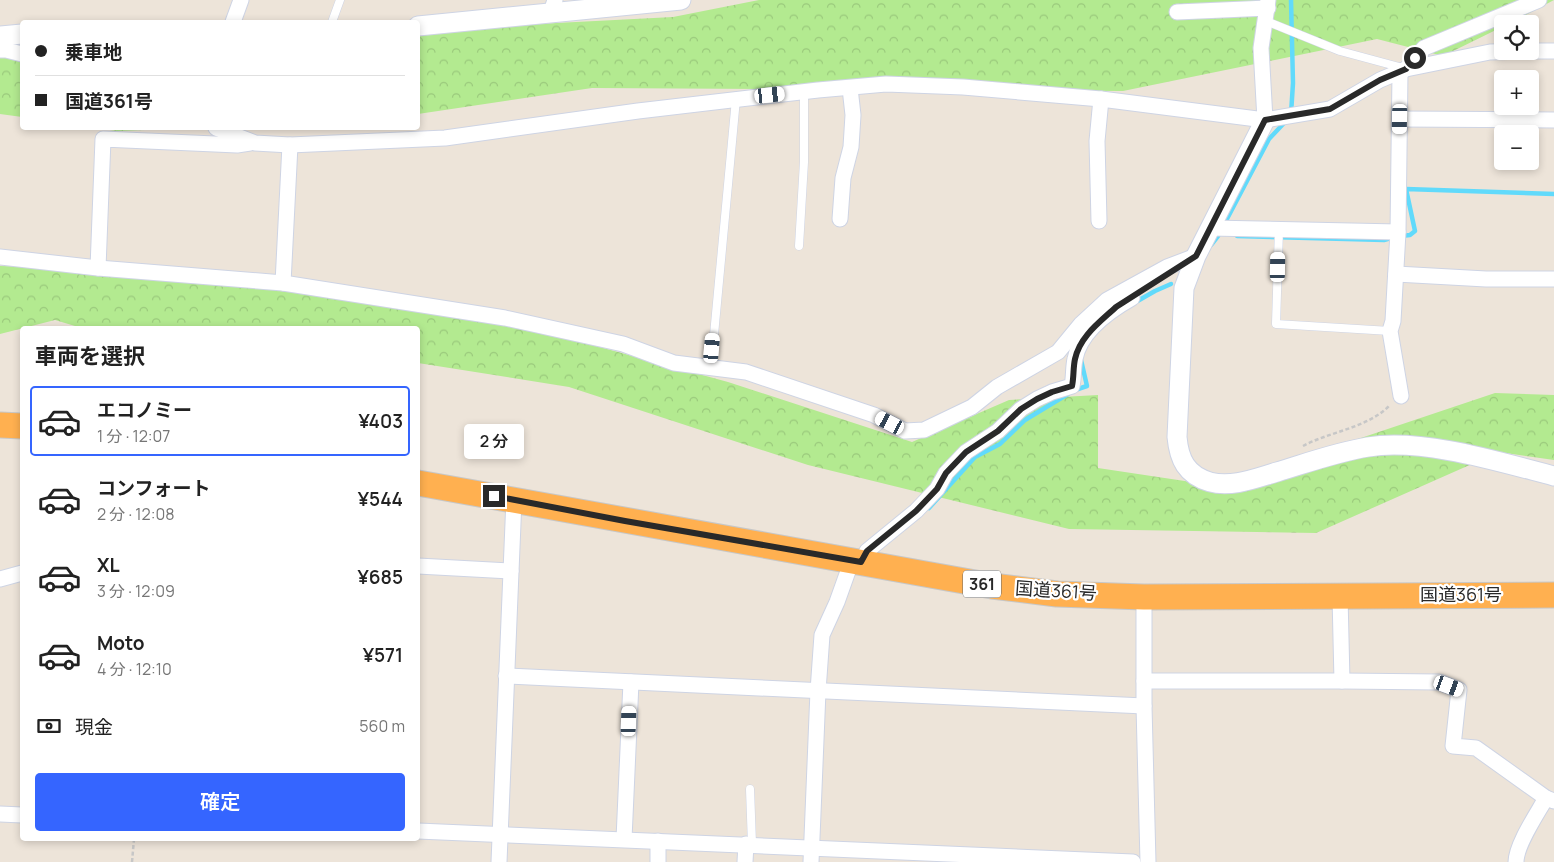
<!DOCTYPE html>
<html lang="ja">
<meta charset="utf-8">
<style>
body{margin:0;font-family:Manrope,"Noto Sans JP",sans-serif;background:#f6f6f6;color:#222;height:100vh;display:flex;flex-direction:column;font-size:19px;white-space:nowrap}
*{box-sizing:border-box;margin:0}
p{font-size:16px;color:#767676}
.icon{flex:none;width:28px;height:28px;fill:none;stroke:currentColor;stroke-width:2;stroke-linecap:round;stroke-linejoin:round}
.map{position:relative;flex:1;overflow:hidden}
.side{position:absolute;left:20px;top:326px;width:400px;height:515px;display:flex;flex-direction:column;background:#fff;border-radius:5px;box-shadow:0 2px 8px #0003}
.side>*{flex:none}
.banner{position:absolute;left:20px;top:20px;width:400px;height:110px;border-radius:5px;box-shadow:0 2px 8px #0003;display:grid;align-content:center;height:110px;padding:0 15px;background:#fff}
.buttons{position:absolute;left:1494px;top:15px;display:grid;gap:10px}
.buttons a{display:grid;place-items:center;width:45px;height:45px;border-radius:5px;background:#fff;box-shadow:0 2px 8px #0003;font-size:25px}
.end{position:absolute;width:22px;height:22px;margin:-11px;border:6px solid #292929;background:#fff;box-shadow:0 0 0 2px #fff}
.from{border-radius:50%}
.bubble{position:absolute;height:35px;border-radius:5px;background:#fff;box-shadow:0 2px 8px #0003;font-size:16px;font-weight:600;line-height:35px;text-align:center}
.car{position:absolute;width:15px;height:30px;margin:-15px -8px;border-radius:6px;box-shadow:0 0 4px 1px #0007;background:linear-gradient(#fff 24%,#345 0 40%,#fff 0 76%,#345 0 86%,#fff 0)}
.banner b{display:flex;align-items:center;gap:18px;height:48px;font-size:19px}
.banner b+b{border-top:1px solid #e0e0e0}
.banner i{width:12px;height:12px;background:#222}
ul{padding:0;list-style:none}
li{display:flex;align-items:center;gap:15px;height:70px;margin:0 10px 8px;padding:0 5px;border:2px solid transparent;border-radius:5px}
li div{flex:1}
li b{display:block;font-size:19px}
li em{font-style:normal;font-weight:600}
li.selected{border-color:#3565ff}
li>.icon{width:45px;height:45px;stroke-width:1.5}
h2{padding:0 15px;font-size:22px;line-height:60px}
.pay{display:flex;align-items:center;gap:12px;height:55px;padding:0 15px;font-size:19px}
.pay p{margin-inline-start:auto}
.cta{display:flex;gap:10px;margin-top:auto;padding:10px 15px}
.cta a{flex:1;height:58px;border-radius:5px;background:#3565ff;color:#fff;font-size:20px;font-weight:600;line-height:58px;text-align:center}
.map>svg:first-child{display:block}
</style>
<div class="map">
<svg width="1554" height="862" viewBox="0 0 1554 862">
<defs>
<pattern id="forest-crowns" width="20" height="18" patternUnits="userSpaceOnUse" patternTransform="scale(1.25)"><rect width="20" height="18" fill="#b3ea90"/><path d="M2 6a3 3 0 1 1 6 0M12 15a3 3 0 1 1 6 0" fill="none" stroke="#9ac97c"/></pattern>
</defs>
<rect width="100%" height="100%" fill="#ede4d9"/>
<!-- forest -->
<g fill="url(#forest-crowns)">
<polygon points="759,0 1554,0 1509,24 1502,24 1502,27 1443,56 1377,39 1123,91 592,88 418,114 418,30 673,17"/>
<polygon points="22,57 22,117 0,114 0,58"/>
<polygon points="95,128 201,128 117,131"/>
<polygon points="0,266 150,270 424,299 728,382 912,442 1009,400 1098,395 1098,468 1218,486 1495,393 1554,395 1554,460 1499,452 1316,533 1069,529 808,465 569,387 418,363 418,329 85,329 55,320 0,334"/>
</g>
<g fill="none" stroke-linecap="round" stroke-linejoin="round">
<!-- stream -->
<g stroke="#61dafb" stroke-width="4.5">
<polyline points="1291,114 1293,83 1291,0"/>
<polyline points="1237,236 1384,240 1391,238"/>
<polyline points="1401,236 1410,235 1415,231 1406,189 1554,194"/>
<polyline points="1211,245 1218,236 1269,139 1285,122"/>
<polyline points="1134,303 1155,291 1171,284"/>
<polyline points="1075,390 1087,386 1081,360"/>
<polyline points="929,508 975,457 1000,444 1025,420 1068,394"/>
</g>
<defs>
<g id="service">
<polyline points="1266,21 1340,51 1403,68"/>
<polyline points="332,22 340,0"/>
<polyline points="1279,229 1276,324 1390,331"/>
<polyline points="799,246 804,162 804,91"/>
<polyline points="711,367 736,99"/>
<polyline points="750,789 752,844"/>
</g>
<g id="minor">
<polyline points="551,12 555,0"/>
<polyline points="1177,12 1268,8"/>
<polyline points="233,22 241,0"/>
<polyline points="0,50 6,50 22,54"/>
<polyline points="1530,51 1554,51"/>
<polyline points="1406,69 1424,48 1539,0"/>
<polyline points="1400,73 1398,232 1393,321 1390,331 1401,396"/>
<polyline points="1400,119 1554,120"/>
<polyline points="1265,120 1261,48 1268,0"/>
<polyline points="216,128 255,143 290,145 445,138 638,111 818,90 886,84 963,87 1101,99 1265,120 1330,109 1380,80 1406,69 1490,52 1526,51"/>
<polyline points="840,219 843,178 851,147 853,115 850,88"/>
<polyline points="1099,221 1097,141 1101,99"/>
<polyline points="1210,228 1398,232"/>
<polyline points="0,257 98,268 283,283 505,318 623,344 674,363 746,372 874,415 905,431 924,430 972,407 997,387 1058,352 1081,324 1107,300 1167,267 1196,256"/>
<polyline points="98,268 103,139 237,145 250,143"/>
<polyline points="1396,274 1486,279 1554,279"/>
<polyline points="283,283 290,145"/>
<path d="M 861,562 L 867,551 L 916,511 L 937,489 L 946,473 L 966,452 L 998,431 L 1021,409 L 1037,399 L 1052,392 L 1072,386 C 1074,377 1073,368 1075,359 C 1080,332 1109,311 1132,298"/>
<polyline points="418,566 511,571"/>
<polyline points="0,579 22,573"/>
<polyline points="1144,597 1144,706 1148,862"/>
<polyline points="506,676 1144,706"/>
<polyline points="1144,681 1342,681 1340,596"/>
<polyline points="1342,681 1439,682 1459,690 1453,746 1476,748 1546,798"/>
<polyline points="0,814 22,815"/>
<polyline points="418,831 1133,862"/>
<polyline points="624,839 631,682"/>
<polyline points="499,862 514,499"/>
<polyline points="658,862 658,841"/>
<polyline points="745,862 746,844"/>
<polyline points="811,862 818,691 822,635 837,602 852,560"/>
<path d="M 1516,862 C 1516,845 1537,814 1546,798 L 1554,801"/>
</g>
<g id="tertiary">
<polyline points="418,26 681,0"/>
<polyline points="0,36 22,34"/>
<path d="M 1265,120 L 1196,256 L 1184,288 L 1177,437 C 1179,459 1186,475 1210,482 C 1232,488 1256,478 1277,472 C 1307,463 1337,452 1368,447 C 1423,438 1500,462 1554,476"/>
</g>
<g id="trunk">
<polyline points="0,425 22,426"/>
<polyline points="418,483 992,586 1057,594 1144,597 1554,595"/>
</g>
</defs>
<!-- service casing -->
<use href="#service" stroke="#ced4e4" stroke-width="9"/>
<!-- minor casing -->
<use href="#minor" stroke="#ced4e4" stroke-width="17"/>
<!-- tertiary casing -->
<use href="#tertiary" stroke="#ced4e4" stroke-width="21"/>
<!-- trunk casing -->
<use href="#trunk" stroke="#c7c7c7" stroke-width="27"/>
<!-- path -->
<g stroke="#c7c7c7" stroke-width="2.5" stroke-dasharray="4 2.5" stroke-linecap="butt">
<path d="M 1303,446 C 1331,431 1368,428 1390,405"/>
<polyline points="132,862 134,839"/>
</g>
<!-- service -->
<use href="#service" stroke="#fff" stroke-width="8"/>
<!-- minor -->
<use href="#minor" stroke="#fff" stroke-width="15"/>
<!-- tertiary -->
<use href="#tertiary" stroke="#fff" stroke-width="19"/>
<!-- trunk -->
<use href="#trunk" stroke="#ffb050" stroke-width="25"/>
</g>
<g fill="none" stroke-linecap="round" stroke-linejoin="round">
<!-- route -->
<path stroke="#292929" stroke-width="6" d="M 494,496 L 625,521 L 861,562 L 867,551 L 916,511 L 937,489 L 946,473 L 966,452 L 998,431 L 1021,409 L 1037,399 L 1052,392 L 1072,386 C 1074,377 1073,368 1075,359 C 1080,336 1100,322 1116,307 L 1196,256 L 1265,120 L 1330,109 L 1380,80 L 1406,69 L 1415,58"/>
</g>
<g text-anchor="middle" stroke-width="4.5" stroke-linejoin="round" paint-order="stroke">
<!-- shield labels -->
<rect fill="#fff" stroke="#696969" stroke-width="1" x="963" y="570.5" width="38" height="27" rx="4"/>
<g font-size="16" font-weight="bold" fill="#292929">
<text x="982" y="590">361</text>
</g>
<!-- street labels -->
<g font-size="18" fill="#292929" stroke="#fff">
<text transform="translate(1056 591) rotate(4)" y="6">国道361号</text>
<text x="1461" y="601">国道361号</text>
</g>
</g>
</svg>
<div class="buttons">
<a><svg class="icon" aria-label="locate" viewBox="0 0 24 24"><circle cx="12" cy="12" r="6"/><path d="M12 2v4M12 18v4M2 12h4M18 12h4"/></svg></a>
<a>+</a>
<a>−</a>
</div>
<i class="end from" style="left:1415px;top:58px"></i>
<i class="end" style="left:494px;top:496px"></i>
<div class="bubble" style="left:464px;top:424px;width:60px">2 分</div>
<i class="car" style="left:770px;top:95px;rotate:84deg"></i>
<i class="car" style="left:1400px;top:119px;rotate:181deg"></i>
<i class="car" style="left:1278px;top:267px;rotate:1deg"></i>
<i class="car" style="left:712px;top:348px;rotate:5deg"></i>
<i class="car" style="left:890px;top:423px;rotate:297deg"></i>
<i class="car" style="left:1449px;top:686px;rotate:110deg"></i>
<i class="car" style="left:629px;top:721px;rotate:2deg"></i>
<div class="banner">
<b><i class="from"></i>乗車地</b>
<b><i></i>国道361号</b>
</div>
<section class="side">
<h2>車両を選択</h2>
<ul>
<li class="selected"><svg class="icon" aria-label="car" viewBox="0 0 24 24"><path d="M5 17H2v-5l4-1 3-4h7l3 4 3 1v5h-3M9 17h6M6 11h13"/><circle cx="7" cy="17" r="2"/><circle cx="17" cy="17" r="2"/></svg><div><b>エコノミー</b><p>1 分 · 12:07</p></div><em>¥403</em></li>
<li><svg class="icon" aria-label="car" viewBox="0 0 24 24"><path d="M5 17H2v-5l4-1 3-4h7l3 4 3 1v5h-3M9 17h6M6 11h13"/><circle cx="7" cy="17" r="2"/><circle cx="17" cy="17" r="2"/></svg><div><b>コンフォート</b><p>2 分 · 12:08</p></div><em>¥544</em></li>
<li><svg class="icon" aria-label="car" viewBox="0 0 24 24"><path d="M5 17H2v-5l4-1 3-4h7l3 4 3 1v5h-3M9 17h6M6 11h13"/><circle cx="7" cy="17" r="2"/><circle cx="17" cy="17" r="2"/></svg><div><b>XL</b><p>3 分 · 12:09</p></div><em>¥685</em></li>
<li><svg class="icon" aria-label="car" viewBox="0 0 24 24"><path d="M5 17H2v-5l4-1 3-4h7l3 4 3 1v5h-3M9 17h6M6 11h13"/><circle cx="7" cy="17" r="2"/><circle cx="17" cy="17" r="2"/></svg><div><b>Moto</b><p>4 分 · 12:10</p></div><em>¥571</em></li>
</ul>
<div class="pay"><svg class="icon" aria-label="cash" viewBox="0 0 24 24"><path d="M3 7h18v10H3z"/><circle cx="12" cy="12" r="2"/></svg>現金<p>560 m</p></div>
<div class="cta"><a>確定</a></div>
</section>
</div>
